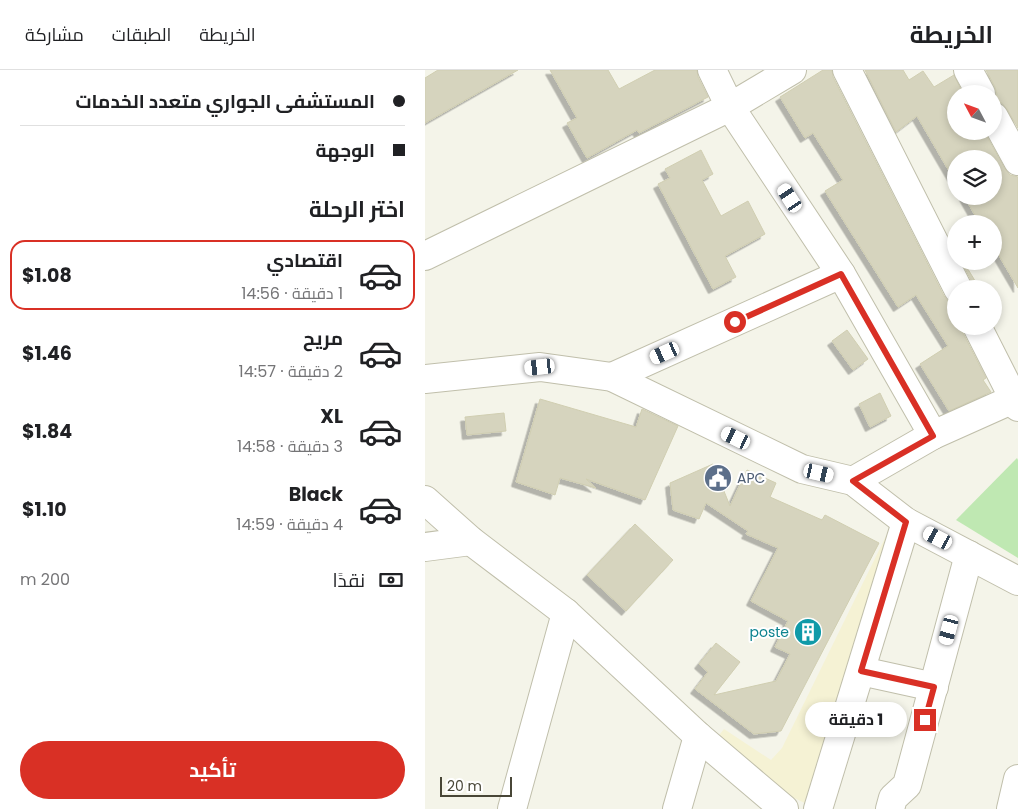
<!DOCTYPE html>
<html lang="ar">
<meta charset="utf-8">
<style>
body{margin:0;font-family:Poppins,Cairo,sans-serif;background:#f2f2f2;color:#202124;direction:rtl;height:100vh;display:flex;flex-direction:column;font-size:19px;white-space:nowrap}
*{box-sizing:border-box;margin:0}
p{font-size:16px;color:#757577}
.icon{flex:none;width:28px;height:28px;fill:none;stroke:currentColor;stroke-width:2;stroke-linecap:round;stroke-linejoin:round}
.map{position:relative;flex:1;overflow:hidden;direction:ltr}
.side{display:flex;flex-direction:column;background:#fff;width:425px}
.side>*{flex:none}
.guide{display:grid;align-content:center;height:110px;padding:0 20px;background:#fff}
.needle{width:32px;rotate:311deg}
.tools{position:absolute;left:522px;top:15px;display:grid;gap:10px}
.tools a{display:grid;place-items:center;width:55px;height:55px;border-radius:50%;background:#fff;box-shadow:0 2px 8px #0003;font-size:25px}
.scale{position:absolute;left:15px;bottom:12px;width:72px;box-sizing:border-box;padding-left:5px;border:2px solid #484637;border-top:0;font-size:14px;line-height:18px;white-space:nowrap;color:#484637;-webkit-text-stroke:4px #fff;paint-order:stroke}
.end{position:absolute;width:22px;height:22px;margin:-11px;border:6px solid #d93025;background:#fff;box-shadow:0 0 0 2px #fff}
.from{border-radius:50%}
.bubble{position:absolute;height:35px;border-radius:18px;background:#fff;box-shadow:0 2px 8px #0003;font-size:16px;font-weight:700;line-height:35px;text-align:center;direction:rtl}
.car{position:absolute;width:15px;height:30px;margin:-15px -8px;border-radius:6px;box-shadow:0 0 4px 1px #0007;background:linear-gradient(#fff 24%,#345 0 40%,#fff 0 76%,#345 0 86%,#fff 0)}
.guide b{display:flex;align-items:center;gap:18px;height:48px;font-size:19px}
.guide b+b{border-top:1px solid #e0e0e0}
.guide i{width:12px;height:12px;background:#202124}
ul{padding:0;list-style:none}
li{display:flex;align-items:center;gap:15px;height:70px;margin:0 10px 8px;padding:0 10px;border:2px solid transparent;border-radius:15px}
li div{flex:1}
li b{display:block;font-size:19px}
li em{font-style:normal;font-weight:700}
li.current{border-color:#d93025}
li>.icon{width:45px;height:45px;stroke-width:1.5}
h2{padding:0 20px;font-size:22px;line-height:60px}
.pay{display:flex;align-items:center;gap:12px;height:55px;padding:0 20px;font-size:19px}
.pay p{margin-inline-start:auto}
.cta{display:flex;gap:10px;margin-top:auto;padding:10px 20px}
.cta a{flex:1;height:58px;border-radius:30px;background:#d93025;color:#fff;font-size:20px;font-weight:700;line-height:58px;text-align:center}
header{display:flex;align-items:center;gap:30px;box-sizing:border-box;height:70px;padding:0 25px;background:#fff;border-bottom:1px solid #e0e0e0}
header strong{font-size:24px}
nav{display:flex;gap:28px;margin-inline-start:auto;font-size:18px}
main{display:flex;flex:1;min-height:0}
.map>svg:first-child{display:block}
</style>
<header>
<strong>الخريطة</strong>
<nav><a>الخريطة</a><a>الطبقات</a><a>مشاركة</a></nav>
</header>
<main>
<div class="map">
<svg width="593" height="739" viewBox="0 0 593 739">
<defs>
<filter id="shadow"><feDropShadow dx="-4.5" dy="4.5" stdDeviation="0" flood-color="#0004"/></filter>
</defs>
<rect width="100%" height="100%" fill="#f4f4e9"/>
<!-- commercial -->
<polygon fill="#f5f2d4" points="461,466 471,470 388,737 342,715 291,669 299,659 346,690 357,678"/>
<!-- green -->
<polygon fill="#bfe8b2" points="592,388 593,390 593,488 531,450"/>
<!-- building -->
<g fill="#d6d4be" stroke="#d0ceb1" filter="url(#shadow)">
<polygon points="13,0 93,0 0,53 0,8"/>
<polygon points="125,0 183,0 194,19 230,0 272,0 273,7 283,27 214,63 212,60 162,88 142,53 152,48"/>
<polygon points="398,0 407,0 408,7 519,226 524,232 531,234 531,256 537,256 538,263 561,308 558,310 566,322 524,341 495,294 523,276 491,225 473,237 400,121 418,110 388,63 380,68 355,27"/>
<polygon points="440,0 478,0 484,10 498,1 509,17 529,5 538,24 531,24 531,61 559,61 580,99 585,105 593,107 593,218 569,177 569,154 555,154 539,126 569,126 569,89 531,89 531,113 492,46 471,62"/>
<polygon points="561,0 593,0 593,58 582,39 577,33 570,31 572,24 570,17"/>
<polygon points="276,80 288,104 277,110 296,146 323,131 340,164 300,186 311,207 288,219 233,114 245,108 240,99"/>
<polygon points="536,191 538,191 555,219 548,219 547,212"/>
<polygon points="422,260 443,289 428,300 407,271"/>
<polygon points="455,323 466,346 445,357 434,334"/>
<polygon points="115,329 211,357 217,339 253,356 220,430 161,409 171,418 135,408 130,425 91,412"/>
<polygon points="79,343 81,361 42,365 40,347"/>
<polygon points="288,394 305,436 322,400 351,413 345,427 397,450 400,445 454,473 356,661 329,664 270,619 283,602 274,594 291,573 315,592 289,625 351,611 365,584 350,577 363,551 326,531 353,478 321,464 323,461 281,433 274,449 248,440 245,413"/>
<polygon points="210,454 248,490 201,541 162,505"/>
</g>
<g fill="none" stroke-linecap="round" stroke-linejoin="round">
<defs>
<g id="minor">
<polyline points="287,0 305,37 416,204 508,365"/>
<polyline points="422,0 533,219"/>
<polyline points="543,0 556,24"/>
<polyline points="569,47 593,91"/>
<polyline points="0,186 305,37 367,0"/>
<polyline points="552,256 593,337"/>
<polyline points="187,307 416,204"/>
<polyline points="0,309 115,297 187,307 377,399 428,411 481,452 593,511"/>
<polyline points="428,411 508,365 593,327"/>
<polyline points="0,430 46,471 141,543 273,666 359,739"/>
<polyline points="0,477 46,471"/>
<polyline points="436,601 509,617"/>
<polyline points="87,739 141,543"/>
<polyline points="252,739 273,666"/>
<polyline points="393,739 481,452"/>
<polyline points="465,739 468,728 482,715 544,485"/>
<polyline points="586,739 593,709"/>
</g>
</defs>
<!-- minor casing -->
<use href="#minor" stroke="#c0bfab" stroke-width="30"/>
<!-- minor -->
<use href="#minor" stroke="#fff" stroke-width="28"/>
</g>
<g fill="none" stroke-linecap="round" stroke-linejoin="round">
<!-- route -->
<polyline stroke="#d93025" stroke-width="6" points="310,252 416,204 508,366 428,411 481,452 436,601 509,617 500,650"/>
</g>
<!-- icons -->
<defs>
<symbol id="civic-disc" viewBox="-11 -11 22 22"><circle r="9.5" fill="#5c6f8a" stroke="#fff"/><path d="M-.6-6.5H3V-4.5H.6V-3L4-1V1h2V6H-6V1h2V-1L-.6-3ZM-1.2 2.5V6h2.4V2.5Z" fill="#fff"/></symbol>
<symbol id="building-disc" viewBox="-11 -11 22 22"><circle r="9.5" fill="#0f9aa8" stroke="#fff"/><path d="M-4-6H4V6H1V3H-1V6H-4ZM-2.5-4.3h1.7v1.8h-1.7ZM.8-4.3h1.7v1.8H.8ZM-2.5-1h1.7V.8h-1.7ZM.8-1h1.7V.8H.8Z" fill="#fff"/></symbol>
</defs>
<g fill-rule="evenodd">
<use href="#civic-disc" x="277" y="392" width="32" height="32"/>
<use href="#building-disc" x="367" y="546" width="32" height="32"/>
</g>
<g text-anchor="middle" stroke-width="4" stroke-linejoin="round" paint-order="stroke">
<!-- service labels -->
<g font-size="14" fill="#4e5e75" stroke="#fff" text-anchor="start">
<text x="312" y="413">APC</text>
</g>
<!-- culture labels -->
<g font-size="14" fill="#0d838f" stroke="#fff" text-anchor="end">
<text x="364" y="567">poste</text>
</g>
</g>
</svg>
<div class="tools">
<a><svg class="needle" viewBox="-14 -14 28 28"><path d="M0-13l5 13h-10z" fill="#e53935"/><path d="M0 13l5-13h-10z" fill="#757577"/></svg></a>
<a><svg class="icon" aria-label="layers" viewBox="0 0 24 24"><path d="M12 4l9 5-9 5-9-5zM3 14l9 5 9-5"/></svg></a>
<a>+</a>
<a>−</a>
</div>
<div class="scale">20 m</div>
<i class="end from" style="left:310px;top:252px"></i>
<i class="end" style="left:500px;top:650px"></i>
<div class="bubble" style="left:380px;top:632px;width:102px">1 دقيقة</div>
<i class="car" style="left:365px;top:128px;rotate:327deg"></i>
<i class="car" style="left:240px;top:283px;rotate:246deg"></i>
<i class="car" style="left:115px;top:297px;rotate:264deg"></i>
<i class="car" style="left:311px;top:368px;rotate:296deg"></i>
<i class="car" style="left:394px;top:403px;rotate:103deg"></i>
<i class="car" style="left:513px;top:468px;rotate:298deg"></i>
<i class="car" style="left:524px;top:560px;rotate:195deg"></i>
</div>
<section class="side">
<div class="guide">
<b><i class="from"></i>المستشفى الجواري متعدد الخدمات</b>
<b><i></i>الوجهة</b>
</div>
<h2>اختر الرحلة</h2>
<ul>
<li class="current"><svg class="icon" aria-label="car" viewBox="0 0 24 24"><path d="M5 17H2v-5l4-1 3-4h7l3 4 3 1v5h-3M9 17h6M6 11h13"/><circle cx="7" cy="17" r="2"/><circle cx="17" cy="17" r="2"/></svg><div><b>اقتصادي</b><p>1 دقيقة · 14:56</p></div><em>$1.08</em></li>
<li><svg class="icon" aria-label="car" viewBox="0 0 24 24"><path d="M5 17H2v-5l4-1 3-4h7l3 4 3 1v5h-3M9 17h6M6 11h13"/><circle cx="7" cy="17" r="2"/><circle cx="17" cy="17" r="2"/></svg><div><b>مريح</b><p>2 دقيقة · 14:57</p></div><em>$1.46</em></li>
<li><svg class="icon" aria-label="car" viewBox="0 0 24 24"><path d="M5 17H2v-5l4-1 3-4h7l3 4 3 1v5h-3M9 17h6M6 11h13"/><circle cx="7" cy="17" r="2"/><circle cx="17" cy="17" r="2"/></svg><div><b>XL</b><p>3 دقيقة · 14:58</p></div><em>$1.84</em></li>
<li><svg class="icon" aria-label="car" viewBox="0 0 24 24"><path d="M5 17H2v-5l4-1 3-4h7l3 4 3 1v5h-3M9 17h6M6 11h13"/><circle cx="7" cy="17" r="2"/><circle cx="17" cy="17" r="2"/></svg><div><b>Black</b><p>4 دقيقة · 14:59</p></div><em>$1.10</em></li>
</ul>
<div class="pay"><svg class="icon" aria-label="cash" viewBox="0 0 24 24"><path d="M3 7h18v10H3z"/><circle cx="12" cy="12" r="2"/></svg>نقدًا<p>200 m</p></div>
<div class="cta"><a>تأكيد</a></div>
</section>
</main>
